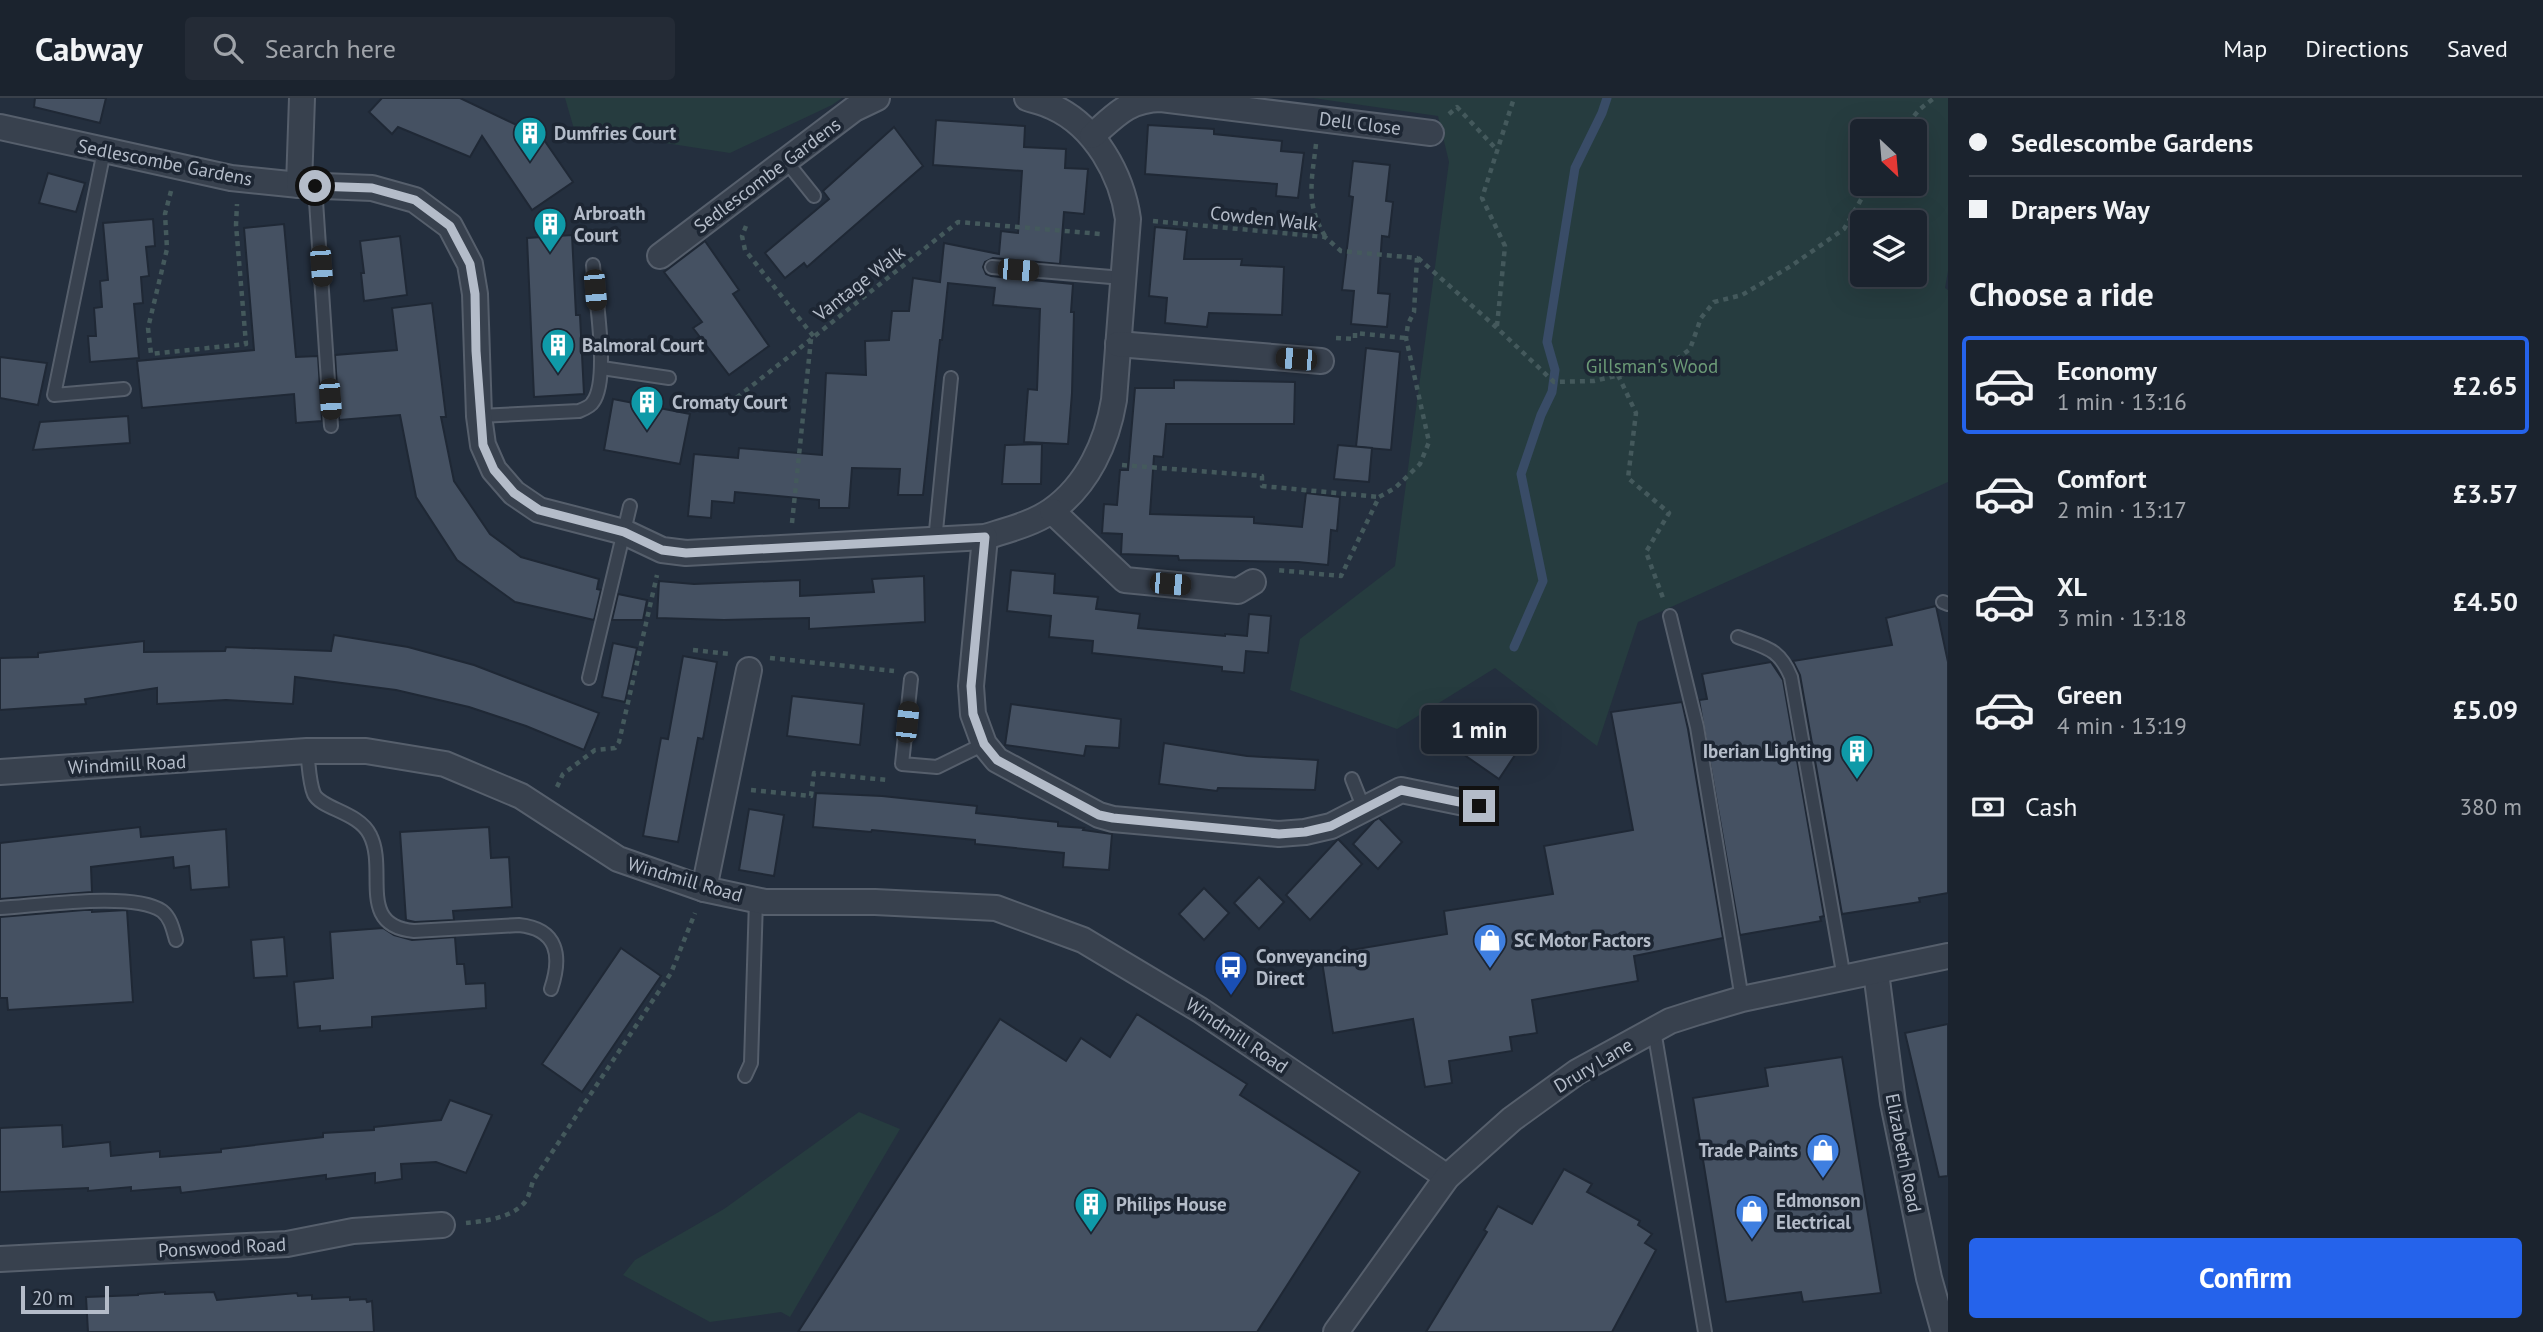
<!DOCTYPE html>
<meta charset="utf-8">
<style>
body{margin:0;font-family:"PT Sans",sans-serif;background:#242b36;color:#f1f3f6;height:100vh;display:flex;flex-direction:column;font-size:26px;white-space:nowrap}
*{box-sizing:border-box;margin:0}
p{font-size:23px;color:#a0a4aa}
.icon{flex:none;width:38px;height:38px;fill:none;stroke:currentColor;stroke-width:2;stroke-linecap:round;stroke-linejoin:round}
.map{position:relative;flex:1;overflow:hidden}
.drawer{display:flex;flex-direction:column;background:#1b232e;width:595px}
.drawer>*{flex:none}
.banner{display:grid;align-content:center;height:154px;padding:0 21px;background:#1b232e}
.needle{width:46px;rotate:154deg}
.tools{position:absolute;left:1850px;top:21px;display:grid;gap:14px}
.tools a{display:grid;place-items:center;width:77px;height:77px;border-radius:7px;background:#1b232e;box-shadow:0 7px 28px #0002,0 0 0 2px #39404a;font-size:35px}
.scale{position:absolute;left:21px;bottom:18px;width:88px;box-sizing:border-box;padding-left:7px;border:4px solid #b4bcc9;border-top:0;font-size:19px;line-height:24px;white-space:nowrap;color:#b4bcc9;-webkit-text-stroke:5px #1d2633;paint-order:stroke}
.end{position:absolute;width:32px;height:32px;margin:-16px;border:9px solid #b4bcc9;background:#111;box-shadow:0 0 0 4px #111}
.from{border-radius:50%}
.bubble{position:absolute;height:49px;border-radius:7px;background:#1b232e;box-shadow:0 7px 28px #0002,0 0 0 2px #39404a;font-size:23px;font-weight:800;line-height:49px;text-align:center}
.car{position:absolute;width:21px;height:42px;margin:-21px -10px;border-radius:9px;box-shadow:0 0 5px 2px #0007;background:linear-gradient(#222 24%,#8ab4d8 0 40%,#222 0 76%,#8ab4d8 0 86%,#222 0)}
.banner b{display:flex;align-items:center;gap:24px;height:66px;font-size:26px}
.banner b+b{border-top:2px solid #39404a}
.banner i{width:18px;height:18px;background:#f1f3f6}
ul{padding:0;list-style:none}
li{display:flex;align-items:center;gap:21px;height:98px;margin:0 14px 10px;padding:0 7px;border:4px solid transparent;border-radius:7px}
li div{flex:1}
li b{display:block;font-size:26px}
li em{font-style:normal;font-weight:800}
li.on{border-color:#2563eb}
li>.icon{width:63px;height:63px;stroke-width:1.5}
h2{padding:0 21px;font-size:32px;line-height:84px}
.pay{display:flex;align-items:center;gap:18px;height:77px;padding:0 21px;font-size:26px}
.pay p{margin-inline-start:auto}
.button{display:flex;gap:14px;margin-top:auto;padding:14px 21px}
.button a{flex:1;height:80px;border-radius:7px;background:#2563eb;color:#fff;font-size:28px;font-weight:800;line-height:80px;text-align:center}
header{display:flex;align-items:center;gap:42px;box-sizing:border-box;height:98px;padding:0 35px;background:#1b232e;border-bottom:2px solid #39404a}
header strong{font-size:33px}
nav{display:flex;gap:38px;margin-inline-start:auto;font-size:24px}
.search{width:490px;height:63px;background:#242b36;display:flex;align-items:center;gap:18px;box-sizing:border-box;padding:0 24px;border-radius:7px;color:#a0a4aa;font-size:26px}
main{display:flex;flex:1;min-height:0}
.map>svg:first-child{display:block}
</style>
<header>
<strong>Cabway</strong>
<div class="search"><svg class="icon" aria-label="search" viewBox="0 0 24 24"><circle cx="10" cy="10" r="6"/><path d="M15 15l6 6"/></svg>Search here</div>
<nav><a>Map</a><a>Directions</a><a>Saved</a></nav>
</header>
<main>
<div class="map">
<svg width="1948" height="1234" viewBox="0 0 1948 1234">
<rect width="100%" height="100%" fill="#242f3e"/>
<!-- green -->
<g fill="#263c3f" fill-rule="evenodd">
<polygon points="565,0 842,0 832,7 730,55 574,31"/>
<path d="M 1313,0 L 1948,0 L 1948,173 L 1945,190 L 1948,192 L 1948,384 L 1638,524 L 1597,648 L 1495,570 L 1397,631 L 1290,592 L 1300,541 L 1395,468 L 1449,64 L 1438,18 ZM 1862,33 L 1914,33 L 1914,86 L 1862,86 ZM 1862,124 L 1914,124 L 1914,177 L 1862,177 Z"/>
<polygon points="859,1014 900,1031 790,1219 781,1214 710,1224 623,1177 635,1162 724,1111"/>
</g>
<g fill="none" stroke-linecap="round" stroke-linejoin="round">
<!-- stream -->
<polyline stroke="#394c67" stroke-width="9" points="1514,549 1543,483 1521,376 1541,317 1552,294 1555,272 1547,244 1575,70 1602,15 1607,0"/>
</g>
<!-- building -->
<g fill="#455162" stroke="#1f2835" stroke-width="2">
<polygon points="35,0 106,0 100,25 34,9"/>
<polygon points="382,0 460,0 521,29 531,23 573,84 532,112 482,38 470,59 398,29 392,36 369,14"/>
<polygon points="936,22 1025,28 1024,49 1066,51 1065,70 1088,71 1084,116 1064,114 1060,166 993,160 985,164 983,169 986,176 991,178 1073,186 1071,214 1074,214 1072,295 1068,346 1024,344 1028,291 1037,292 1040,211 993,207 995,190 948,185 942,242 940,242 923,397 898,397 900,371 852,370 849,410 819,410 819,402 735,394 734,405 712,403 711,420 688,418 694,356 738,360 739,350 822,357 826,275 866,277 865,243 889,242 892,213 909,213 913,180 940,184 944,145 999,156 1001,133 1018,135 1022,73 933,67"/>
<polygon points="1148,27 1214,31 1214,36 1282,43 1281,53 1304,55 1298,100 1276,98 1277,86 1145,76"/>
<polygon points="894,29 923,68 807,169 804,165 785,180 765,155 829,101 823,93"/>
<polygon points="1353,63 1390,67 1386,103 1393,104 1389,139 1382,138 1378,195 1390,196 1387,229 1351,226 1354,193 1342,192 1353,99 1349,98"/>
<polygon points="48,75 85,85 76,114 39,105"/>
<polygon points="153,121 155,148 146,149 149,178 141,179 143,205 134,206 139,260 90,264 88,238 96,238 94,210 102,209 100,183 108,182 103,125"/>
<polygon points="284,126 296,259 318,258 322,323 296,325 294,296 142,310 137,263 254,252 244,130"/>
<polygon points="1155,129 1187,132 1184,161 1242,161 1241,167 1284,169 1282,217 1209,215 1207,229 1165,225 1167,200 1149,198"/>
<polygon points="572,137 576,217 580,217 584,296 534,299 527,140"/>
<polygon points="400,138 407,197 364,203 361,175 364,175 360,143"/>
<polygon points="705,143 739,192 733,196 769,248 729,277 693,230 702,224 664,174"/>
<polygon points="432,205 446,319 441,319 454,383 490,436 521,459 599,481 597,491 601,492 594,522 515,504 457,462 416,399 400,317 339,322 335,257 397,252 392,210"/>
<polygon points="1366,250 1400,254 1391,352 1356,349"/>
<polygon points="0,259 47,265 38,307 0,300"/>
<polygon points="1174,282 1295,284 1294,326 1166,326 1163,359 1154,358 1150,416 1254,419 1254,425 1302,429 1306,395 1340,399 1337,433 1331,432 1328,467 1298,464 1179,462 1178,458 1121,456 1122,436 1102,435 1104,406 1117,407 1120,372 1128,372 1135,290 1174,290"/>
<polygon points="613,301 690,316 680,366 604,352"/>
<polygon points="128,318 130,345 33,352 40,324"/>
<polygon points="1042,346 1041,386 1002,386 1005,347"/>
<polygon points="1338,347 1372,350 1369,384 1334,381"/>
<polygon points="1011,472 1055,476 1054,495 1098,499 1096,511 1140,516 1138,530 1225,538 1225,536 1247,538 1249,516 1271,518 1268,555 1246,553 1244,575 1222,573 1222,569 1092,555 1093,543 1049,539 1051,518 1007,513"/>
<polygon points="924,478 925,524 809,531 809,520 724,522 657,520 659,483 694,486 800,482 800,498 874,494 872,481"/>
<polygon points="618,496 647,502 643,522 612,522"/>
<polygon points="1936,508 1948,564 1948,795 1919,800 1920,804 1842,816 1800,577 1793,563 1892,547 1886,520"/>
<polygon points="334,537 408,549 474,567 599,615 584,652 526,628 469,609 396,592 295,579 293,606 226,602 157,606 157,590 85,601 86,606 0,612 0,560 38,559 38,555 144,543 144,554 225,553 226,549 331,553"/>
<polygon points="613,545 637,550 625,604 602,599"/>
<polygon points="683,558 717,564 703,641 698,640 678,744 643,738 661,640 668,641"/>
<polygon points="1771,564 1783,582 1824,818 1820,819 1821,823 1740,837 1699,602 1707,601 1702,576"/>
<polygon points="792,598 864,606 860,647 787,638"/>
<polygon points="1682,604 1688,631 1723,840 1634,858 1638,883 1532,902 1537,935 1510,939 1512,953 1449,963 1452,985 1425,989 1413,921 1333,935 1321,857 1447,836 1444,813 1553,796 1544,748 1633,732 1611,614"/>
<polygon points="1011,606 1121,621 1119,650 1086,648 1084,658 1005,647"/>
<polygon points="1470,611 1523,645 1499,681 1447,645"/>
<polygon points="1164,645 1247,658 1318,662 1315,692 1218,690 1217,693 1159,686"/>
<polygon points="816,695 882,698 977,708 976,715 1058,724 1058,728 1084,730 1083,732 1112,736 1109,772 1063,769 1064,755 975,746 975,742 872,732 871,734 813,729"/>
<polygon points="749,711 784,717 774,778 739,772"/>
<polygon points="1379,720 1402,744 1378,771 1353,746 1374,723"/>
<polygon points="140,729 141,739 226,731 229,789 191,792 189,768 174,770 173,759 91,769 92,794 0,801 0,745"/>
<polygon points="489,729 491,760 509,759 512,809 453,813 454,822 415,824 406,822 400,734"/>
<polygon points="1338,741 1362,766 1310,822 1286,797"/>
<polygon points="1259,779 1284,804 1259,831 1234,805"/>
<polygon points="1204,790 1229,815 1204,842 1179,816"/>
<polygon points="84,812 92,812 92,814 127,812 133,904 8,912 7,900 0,900 0,819"/>
<polygon points="383,830 394,837 412,842 455,839 457,866 464,866 466,886 485,885 486,910 372,919 372,929 320,933 320,928 298,930 294,884 333,880 330,834"/>
<polygon points="284,839 287,878 254,880 251,842"/>
<polygon points="621,850 661,878 582,994 542,966"/>
<polygon points="1137,916 1247,986 1240,997 1360,1074 1257,1234 798,1234 1000,921 1066,963 1081,940 1110,959"/>
<polygon points="1948,926 1948,1078 1939,1079 1905,935"/>
<polygon points="1842,959 1881,1195 1803,1204 1801,1194 1726,1204 1693,1000 1768,988 1765,970"/>
<polygon points="450,1002 492,1017 466,1075 436,1064 401,1066 402,1081 375,1085 375,1075 326,1081 326,1077 181,1095 180,1089 131,1093 131,1089 88,1093 88,1090 0,1094 0,1030 62,1027 63,1049 110,1044 111,1058 160,1053 160,1059 221,1054 221,1051 323,1039 323,1035 374,1032 374,1029 441,1022"/>
<polygon points="1564,1071 1592,1086 1587,1094 1640,1123 1638,1127 1652,1136 1645,1145 1656,1152 1612,1234 1426,1234 1487,1134 1484,1132 1498,1108 1532,1126"/>
<polygon points="165,1194 165,1196 214,1194 217,1202 297,1195 298,1198 312,1197 312,1201 350,1199 350,1202 366,1201 367,1204 372,1203 374,1234 88,1234 86,1199 138,1197 138,1196"/>
</g>
<g fill="none" stroke-linecap="round" stroke-linejoin="round">
<defs>
<g id="lane">
<polyline points="104,53 54,297 124,291"/>
<polyline points="786,63 814,98"/>
<polyline points="315,88 331,328"/>
<polyline points="992,169 1123,180"/>
<polyline points="602,270 669,280"/>
<path d="M 479,318 L 579,313 C 584,311 591,308 593,304 C 610,281 595,196 593,167"/>
<polyline points="935,443 951,280"/>
<polyline points="1943,504 1948,506"/>
<polyline points="1670,518 1697,629 1742,901"/>
<path d="M 1738,539 C 1766,550 1779,550 1791,579 L 1844,880"/>
<polyline points="589,580 630,408"/>
<polyline points="911,581 902,666 937,669 984,646"/>
<path d="M 307,653 C 309,667 309,684 314,696 C 321,711 359,714 370,737 C 388,772 356,828 414,833 L 519,827 C 558,831 562,858 551,891"/>
<polyline points="1352,681 1364,711"/>
<path d="M 0,810 C 37,808 133,793 162,813 C 171,820 173,832 176,842"/>
<polyline points="1654,932 1705,1234"/>
<polyline points="745,978 751,965 756,802"/>
</g>
<g id="street">
<path d="M 0,29 L 231,80 L 299,87 L 372,90 L 415,102 L 450,128 L 470,166 L 475,196 L 479,318 L 483,347 L 494,372 L 514,395 L 539,412 L 624,434 L 662,452 L 686,455 L 985,439 C 1007,432 1032,426 1051,413 C 1088,387 1107,344 1114,302 L 1128,121 C 1122,77 1095,28 1053,9 C 1045,5 1036,3 1027,0"/>
<path d="M 1092,38 C 1116,17 1127,2 1161,1 L 1431,35"/>
<polyline points="299,87 302,0"/>
<polyline points="660,158 854,11 877,0"/>
<polyline points="1118,246 1321,263"/>
<polyline points="1052,413 1125,482 1238,493 1253,484"/>
<polyline points="985,439 971,588 973,616 984,646 997,662 1099,717 1113,721 1279,736 1305,734 1331,728 1401,692 1479,708"/>
<polyline points="0,674 307,653 366,653 445,666 521,698 618,761 704,791 765,804 875,804 996,810 1083,842 1200,912 1447,1079"/>
<polyline points="704,791 749,572"/>
<polyline points="1876,874 1893,1005 1929,1180 1944,1234"/>
<polyline points="0,1161 287,1146 353,1133 442,1127"/>
<polyline points="1336,1234 1447,1079 1512,1021 1577,974 1670,923 1698,914 1742,901 1948,858"/>
</g>
</defs>
<!-- lane casing -->
<use href="#lane" stroke="#565f6c" stroke-width="16"/>
<!-- street casing -->
<use href="#street" stroke="#565f6c" stroke-width="28"/>
<!-- path -->
<g stroke="#44595c" stroke-width="4.5" stroke-dasharray="5 5" stroke-linecap="butt">
<polyline points="1449,16 1457,9 1497,52"/>
<polyline points="1901,33 1920,11 1934,0"/>
<path d="M 1316,46 C 1312,81 1305,106 1325,138"/>
<polyline points="171,93 165,116 167,151 148,230 151,256 246,246 236,127 237,106"/>
<polyline points="1153,123 1325,139 1341,153 1417,160 1414,214 1408,226 1406,240 1429,344 1420,366 1395,390 1379,399 1341,478 1277,472"/>
<polyline points="746,128 742,138 745,152 814,239"/>
<polyline points="1418,160 1496,229 1554,284 1594,283 1672,265 1690,251 1701,220 1714,204 1742,197 1791,168 1844,131 1870,86"/>
<polyline points="1497,228 1505,148 1482,100 1514,0"/>
<polyline points="1336,240 1355,241 1355,235 1406,240"/>
<polyline points="1618,277 1636,315 1628,380 1669,415 1646,454 1663,500"/>
<polyline points="721,312 810,242"/>
<polyline points="1122,367 1262,378 1262,388 1379,399"/>
<polyline points="792,425 811,241 958,124 1101,136"/>
<polyline points="693,552 730,556"/>
<polyline points="770,560 894,573"/>
<polyline points="557,689 563,676 595,652 615,650 619,644 657,477"/>
<polyline points="751,692 811,698 814,675 887,682 887,680"/>
<path d="M 466,1125 C 485,1123 512,1120 525,1104 C 529,1099 531,1089 533,1083 L 671,875 L 695,815"/>
</g>
<!-- lane -->
<use href="#lane" stroke="#38414e" stroke-width="12"/>
<!-- street -->
<use href="#street" stroke="#38414e" stroke-width="24"/>
</g>
<g fill="none" stroke-linecap="round" stroke-linejoin="round">
<!-- route -->
<polyline stroke="#b4bcc9" stroke-width="9" points="315,88 372,90 415,102 450,128 470,166 475,196 476,253 483,347 494,372 514,395 539,412 624,434 662,452 686,455 985,439 971,588 973,616 984,646 997,662 1099,717 1113,720 1279,736 1305,734 1331,728 1401,692 1479,708"/>
</g>
<!-- icons -->
<defs>
<symbol id="building-pin" viewBox="-11 -11 22 30"><path d="M0 17L-7.5 6A9.5 9.5 0 1 1 7.5 6Z" fill="#0f9aa8" stroke="#1d2633"/><path d="M-4-6H4V6H1V3H-1V6H-4ZM-2.5-4.3h1.7v1.8h-1.7ZM.8-4.3h1.7v1.8H.8ZM-2.5-1h1.7V.8h-1.7ZM.8-1h1.7V.8H.8Z" fill="#fff"/></symbol>
<symbol id="shop-pin" viewBox="-11 -11 22 30"><path d="M0 17L-7.5 6A9.5 9.5 0 1 1 7.5 6Z" fill="#3f7fe0" stroke="#1d2633"/><path d="M-5-2.5h2.3a2.7 3.5 0 0 1 5.4 0H5L5.5 6h-11ZM-1.5-2.5h3a1.5 2.3 0 0 0-3 0Z" fill="#fff"/></symbol>
<symbol id="bus-pin" viewBox="-11 -11 22 30"><path d="M0 17L-7.5 6A9.5 9.5 0 1 1 7.5 6Z" fill="#1a4fb4" stroke="#1d2633"/><path d="M-5-6H5V4H4V6H2V4H-2V6H-4V4H-5ZM-3.5-4V0h7V-4ZM-3.5 1.2v1.5H-2V1.2ZM2 1.2v1.5H3.5V1.2Z" fill="#fff"/></symbol>
</defs>
<g fill-rule="evenodd">
<use href="#building-pin" x="511" y="16" width="38" height="52"/>
<use href="#building-pin" x="531" y="107" width="38" height="52"/>
<use href="#building-pin" x="539" y="228" width="38" height="52"/>
<use href="#building-pin" x="628" y="285" width="38" height="52"/>
<use href="#building-pin" x="1838" y="634" width="38" height="52"/>
<use href="#shop-pin" x="1471" y="823" width="38" height="52"/>
<use href="#bus-pin" x="1212" y="850" width="38" height="52"/>
<use href="#shop-pin" x="1804" y="1033" width="38" height="52"/>
<use href="#building-pin" x="1072" y="1087" width="38" height="52"/>
<use href="#shop-pin" x="1733" y="1094" width="38" height="52"/>
</g>
<g text-anchor="middle" stroke-width="7" stroke-linejoin="round" paint-order="stroke">
<!-- street labels -->
<g font-size="19" fill="#b4bcc9" stroke="#1d2633">
<text transform="translate(1360 25) rotate(7)" y="7">Dell Close</text>
<text transform="translate(165 64) rotate(11)" y="7">Sedlescombe Gardens</text>
<text transform="translate(767 77) rotate(-37)" y="7">Sedlescombe Gardens</text>
<text transform="translate(1264 120) rotate(6)" y="7">Cowden Walk</text>
<text transform="translate(859 185) rotate(-38)" y="7">Vantage Walk</text>
<text transform="translate(127 666) rotate(-3)" y="7">Windmill Road</text>
<text transform="translate(685 781) rotate(16)" y="7">Windmill Road</text>
<text transform="translate(1237 937) rotate(34)" y="7">Windmill Road</text>
<text transform="translate(1593 967) rotate(-31)" y="7">Drury Lane</text>
<text transform="translate(1904 1055) rotate(79)" y="7">Elizabeth Road</text>
<text transform="translate(222 1149) rotate(-3)" y="7">Ponswood Road</text>
</g>
<!-- poi labels -->
<g font-size="19" font-weight="bold" fill="#b4bcc9" stroke="#1d2633" text-anchor="start">
<text x="554" y="42">Dumfries Court</text>
<text x="574" y="122">Arbroath<tspan x="574" dy="22">Court</tspan></text>
<text x="582" y="254">Balmoral Court</text>
<text x="672" y="311">Cromaty Court</text>
<text x="1832" y="660" text-anchor="end">Iberian Lighting</text>
<text x="1514" y="849">SC Motor Factors</text>
<text x="1256" y="865">Conveyancing<tspan x="1256" dy="22">Direct</tspan></text>
<text x="1798" y="1059" text-anchor="end">Trade Paints</text>
<text x="1776" y="1109">Edmonson<tspan x="1776" dy="22">Electrical</tspan></text>
<text x="1116" y="1113">Philips House</text>
</g>
<!-- park labels -->
<g font-size="19" fill="#6b9a76" stroke="#1d2633">
<text x="1652" y="275">Gillsman's Wood</text>
</g>
</g>
</svg>
<div class="tools">
<a><svg class="needle" viewBox="-14 -14 28 28"><path d="M0-13l5 13h-10z" fill="#e53935"/><path d="M0 13l5-13h-10z" fill="#a0a4aa"/></svg></a>
<a><svg class="icon" aria-label="layers" viewBox="0 0 24 24"><path d="M12 4l9 5-9 5-9-5zM3 14l9 5 9-5"/></svg></a>
</div>
<div class="scale">20 m</div>
<i class="end from" style="left:315px;top:88px"></i>
<i class="end" style="left:1479px;top:708px"></i>
<div class="bubble" style="left:1421px;top:607px;width:116px">1 min</div>
<i class="car" style="left:321px;top:168px;rotate:176deg"></i>
<i class="car" style="left:1018px;top:172px;rotate:95deg"></i>
<i class="car" style="left:595px;top:192px;rotate:175deg"></i>
<i class="car" style="left:1296px;top:261px;rotate:275deg"></i>
<i class="car" style="left:330px;top:301px;rotate:176deg"></i>
<i class="car" style="left:1170px;top:486px;rotate:95deg"></i>
<i class="car" style="left:907px;top:624px;rotate:6deg"></i>
</div>
<section class="drawer">
<div class="banner">
<b><i class="from"></i>Sedlescombe Gardens</b>
<b><i></i>Drapers Way</b>
</div>
<h2>Choose a ride</h2>
<ul>
<li class="on"><svg class="icon" aria-label="car" viewBox="0 0 24 24"><path d="M5 17H2v-5l4-1 3-4h7l3 4 3 1v5h-3M9 17h6M6 11h13"/><circle cx="7" cy="17" r="2"/><circle cx="17" cy="17" r="2"/></svg><div><b>Economy</b><p>1 min · 13:16</p></div><em>£2.65</em></li>
<li><svg class="icon" aria-label="car" viewBox="0 0 24 24"><path d="M5 17H2v-5l4-1 3-4h7l3 4 3 1v5h-3M9 17h6M6 11h13"/><circle cx="7" cy="17" r="2"/><circle cx="17" cy="17" r="2"/></svg><div><b>Comfort</b><p>2 min · 13:17</p></div><em>£3.57</em></li>
<li><svg class="icon" aria-label="car" viewBox="0 0 24 24"><path d="M5 17H2v-5l4-1 3-4h7l3 4 3 1v5h-3M9 17h6M6 11h13"/><circle cx="7" cy="17" r="2"/><circle cx="17" cy="17" r="2"/></svg><div><b>XL</b><p>3 min · 13:18</p></div><em>£4.50</em></li>
<li><svg class="icon" aria-label="car" viewBox="0 0 24 24"><path d="M5 17H2v-5l4-1 3-4h7l3 4 3 1v5h-3M9 17h6M6 11h13"/><circle cx="7" cy="17" r="2"/><circle cx="17" cy="17" r="2"/></svg><div><b>Green</b><p>4 min · 13:19</p></div><em>£5.09</em></li>
</ul>
<div class="pay"><svg class="icon" aria-label="cash" viewBox="0 0 24 24"><path d="M3 7h18v10H3z"/><circle cx="12" cy="12" r="2"/></svg>Cash<p>380 m</p></div>
<div class="button"><a>Confirm</a></div>
</section>
</main>
